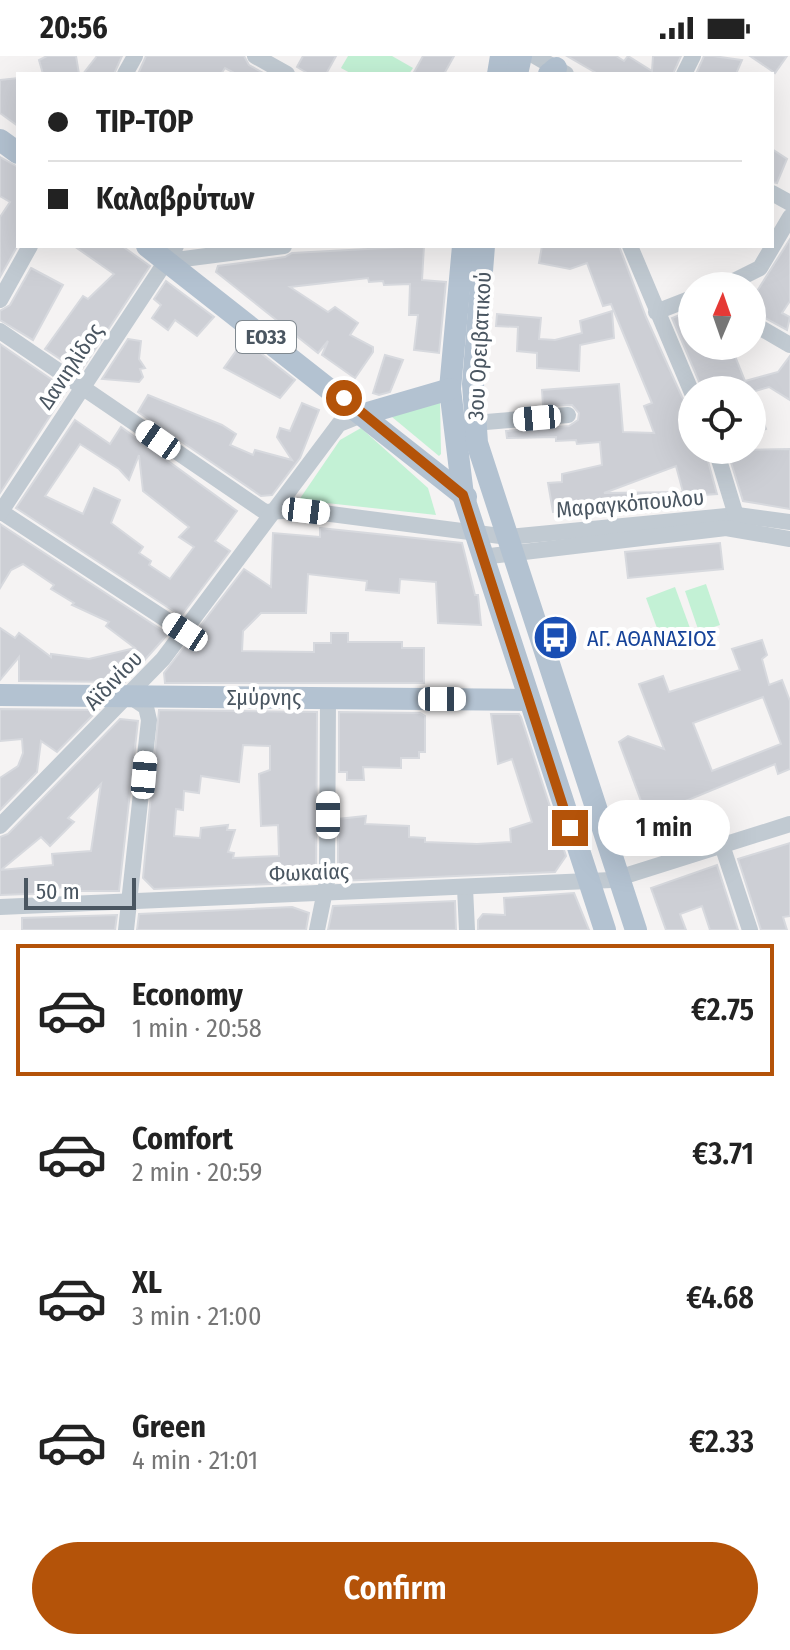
<!DOCTYPE html>
<meta charset="utf-8">
<style>
body{margin:0;font-family:"Fira Sans Condensed",sans-serif;background:#f2f2f2;color:#222;height:100vh;display:flex;flex-direction:column;font-size:30px;white-space:nowrap}
*{box-sizing:border-box;margin:0}
p{font-size:26px;color:#767676}
.icon{flex:none;width:44px;height:44px;fill:none;stroke:currentColor;stroke-width:2;stroke-linecap:round;stroke-linejoin:round}
.map{position:relative;height:874px;overflow:hidden}
.sheet{display:flex;flex-direction:column;background:#fff;flex:1}
.sheet>*{flex:none}
.banner{position:absolute;left:16px;top:16px;width:758px;height:176px;border-radius:0px;box-shadow:0 8px 32px #0002;display:grid;align-content:center;height:176px;padding:0 32px;background:#fff}
.needle{width:52px;rotate:2deg}
.fabs{position:absolute;left:678px;top:216px;display:grid;gap:16px}
.fabs a{display:grid;place-items:center;width:88px;height:88px;border-radius:50%;background:#fff;box-shadow:0 8px 32px #0002;font-size:40px}
.scale{position:absolute;left:24px;bottom:20px;width:112px;box-sizing:border-box;padding-left:8px;border:4px solid #4a5661;border-top:0;font-size:22px;line-height:28px;white-space:nowrap;color:#4a5661;-webkit-text-stroke:6px #fff;paint-order:stroke}
.end{position:absolute;width:36px;height:36px;margin:-18px;border:10px solid #b45309;background:#fff;box-shadow:0 0 0 4px #fff}
.from{border-radius:50%}
.bubble{position:absolute;height:56px;border-radius:28px;background:#fff;box-shadow:0 8px 32px #0002;font-size:26px;font-weight:600;line-height:56px;text-align:center}
.car{position:absolute;width:24px;height:48px;margin:-24px -12px;border-radius:10px;box-shadow:0 0 6px 2px #0007;background:linear-gradient(#fff 24%,#345 0 40%,#fff 0 76%,#345 0 86%,#fff 0)}
.banner b{display:flex;align-items:center;gap:28px;height:76px;font-size:30px}
.banner b+b{border-top:2px solid #e0e0e0}
.banner i{width:20px;height:20px;background:#222}
ul{padding:14px 0 0;list-style:none}
li{display:flex;align-items:center;gap:24px;height:132px;margin:0 16px 12px;padding:0 16px;border:4px solid transparent;border-radius:0px}
li div{flex:1}
li b{display:block;font-size:30px}
li em{font-style:normal;font-weight:600}
li.active{border-color:#b45309}
li>.icon{width:72px;height:72px;stroke-width:1.5}
.cta{display:flex;gap:16px;margin-top:auto;padding:16px 32px}
.cta a{flex:1;height:92px;border-radius:48px;background:#b45309;color:#fff;font-size:32px;font-weight:600;line-height:92px;text-align:center}
.status{display:flex;justify-content:space-between;align-items:center;height:56px;padding:0 40px;background:#fff;direction:ltr}
.status svg{height:22px;fill:currentColor}
.map>svg:first-child{display:block}
</style>
<div class="status"><b>20:56</b><svg viewBox="0 0 49 12"><path d="M0 12V9h3v3zM5 12V6h3v6zM10 12V3h3v9zM15 12V0h3v12zM26 1h20v11H26zM47 4h2v5h-2z"/></svg></div>
<div class="map">
<svg width="790" height="874" viewBox="0 0 790 874">
<rect width="100%" height="100%" fill="#f5f3f3"/>
<!-- green -->
<g fill="#c3f1d5">
<polygon points="348,0 392,0 413,12 409,18 352,18 341,12"/>
<polygon points="440,344 441,398 439,400 392,361"/>
<polygon points="361,372 428,432 436,459 299,444 340,384"/>
<polygon points="706,528 720,569 699,576 685,535"/>
<polygon points="675,531 694,583 665,594 646,542"/>
</g>
<!-- building -->
<g fill="#cdcfd5" stroke="#d7d9de" stroke-width="2" fill-rule="evenodd">
<polygon points="47,0 76,0 79,18 43,18 39,4"/>
<polygon points="97,0 122,0 114,18 83,18"/>
<polygon points="146,0 244,0 249,9 265,18 236,18 225,12 221,18 138,18"/>
<polygon points="303,0 336,0 326,18 309,18 297,11"/>
<polygon points="423,0 454,0 444,18 413,18"/>
<polygon points="567,0 616,0 624,5 628,0 652,15 653,0 681,0 673,18 598,18"/>
<polygon points="704,0 713,0 742,4 736,18 696,18"/>
<polygon points="750,0 787,0 775,17"/>
<polygon points="18,22 18,70 0,57 0,24"/>
<polygon points="772,93 787,103 777,127 772,126"/>
<polygon points="0,101 18,111 18,189 0,221 0,161 10,146 0,140"/>
<polygon points="790,183 790,245 782,257 790,261 787,274 752,255 752,243"/>
<polygon points="74,190 122,190 150,210 80,316 45,293 83,240 88,243 114,218"/>
<polygon points="424,190 422,224 446,226 439,297 414,294 418,259 409,259 410,228 384,229 383,225 369,226 368,222 290,231 328,256 335,251 358,267 350,279 373,291 373,296 355,322 322,299 328,285 318,297 216,216 218,210 285,201 292,197"/>
<path d="M 542,190 L 619,190 L 646,261 L 682,341 L 692,356 L 692,394 L 705,394 L 717,438 L 688,440 L 692,452 L 660,454 L 659,447 L 553,456 L 548,427 L 562,426 L 562,418 L 602,409 L 600,386 L 577,388 L 576,384 L 556,385 L 556,381 L 507,382 L 506,375 L 569,370 L 578,364 L 579,357 L 572,349 L 543,350 L 542,334 L 619,328 L 623,376 L 654,377 L 644,350 L 652,347 L 611,248 L 603,250 L 587,207 L 570,213 L 539,207 ZM 676,410 L 683,436 L 604,437 Z"/>
<polygon points="31,212 63,229 33,284 0,264 0,255 10,249"/>
<polygon points="166,225 214,261 197,280 175,264 168,274 152,262 161,249 154,243"/>
<polygon points="692,254 692,290 731,290 745,325 778,316 790,300 790,344 769,331 752,336 713,334 710,324 700,328 672,262"/>
<polygon points="612,255 614,282 580,289 579,315 537,312 537,297 517,295 518,271 496,270 497,258 541,262 539,283 555,284 582,277 580,265"/>
<polygon points="128,283 141,285 139,303 145,312 140,313 143,321 139,326 102,323"/>
<polygon points="244,284 295,324 280,342 224,312"/>
<polygon points="0,288 67,334 0,437"/>
<polygon points="385,299 403,304 390,336 379,339 373,337"/>
<polygon points="752,338 766,373 752,378"/>
<polygon points="148,339 222,369 236,378 230,389 253,399 255,394 292,404 277,381 280,372 290,375 302,347 319,354 300,402 272,439 261,440 138,356"/>
<path d="M 75,364 L 110,388 L 121,371 L 237,455 L 215,485 L 230,495 L 181,560 L 16,452 ZM 80,388 L 119,413 L 129,424 L 139,399 L 143,435 L 189,471 L 179,481 L 194,491 L 170,523 L 149,509 L 151,505 L 139,497 L 143,491 L 111,467 L 120,444 L 94,432 L 83,458 L 45,440 Z"/>
<polygon points="790,393 790,453 743,445 729,400 741,394"/>
<polygon points="0,468 168,578 125,626 19,625 19,601 0,624 0,572 15,582 19,577 51,601 51,598 89,603 135,592 106,570 109,566 72,549 74,547 51,533 54,529 23,508 11,514 0,532"/>
<polygon points="320,472 462,487 475,539 478,539 481,569 438,567 436,526 400,523 399,537 366,534 367,525 308,518 306,557 261,557 243,575 242,595 314,596 314,587 331,587 331,577 348,577 348,586 402,586 402,592 424,592 424,627 165,627 164,617 244,513 271,531 273,477 320,481"/>
<polygon points="720,487 723,513 628,522 625,496"/>
<path d="M 762,584 L 767,599 L 762,603 L 769,629 L 782,624 L 790,645 L 790,713 L 778,718 L 775,708 L 647,761 L 619,686 L 628,680 L 664,693 L 639,628 L 663,620 L 669,636 L 740,614 L 732,593 ZM 763,641 L 781,688 L 712,715 L 693,667 Z"/>
<polygon points="0,653 98,654 57,696 41,685 37,716 0,754 0,722 18,710 23,697 22,683 0,685"/>
<path d="M 159,654 L 317,656 L 316,826 L 154,833 L 143,822 ZM 243,689 L 270,690 L 270,714 L 259,718 L 261,770 L 278,769 L 279,800 L 233,802 L 234,797 L 228,796 L 235,774 L 227,774 L 228,769 L 201,772 L 200,782 L 174,780 L 176,753 L 183,754 L 184,735 L 199,737 L 201,720 L 239,726 Z"/>
<polygon points="339,656 420,657 425,660 425,696 419,696 419,702 401,702 401,712 363,711 364,724 347,724 347,716 339,716"/>
<polygon points="491,658 519,658 521,661 566,800 555,816 338,825 338,763 366,760 365,768 409,770 409,781 425,782 425,786 477,788 511,786 510,773 532,766 512,703 498,708"/>
<path d="M 120,663 L 138,665 L 119,835 L 80,835 L 80,830 L 55,832 L 55,837 L 0,839 L 0,781 L 8,778 ZM 101,728 L 91,795 L 52,798 L 53,809 L 1,814 L 41,781 L 50,790 L 74,766 L 68,762 Z"/>
<polygon points="790,787 790,860 783,861 787,874 761,874 738,803"/>
<polygon points="717,809 738,874 710,874 702,850 680,858 686,874 666,874 651,832"/>
<polygon points="574,837 589,874 478,874 478,864 483,858 505,859 504,842"/>
<polygon points="455,845 456,874 328,874 333,850"/>
<polygon points="292,851 309,857 306,874 137,874 139,858"/>
<polygon points="117,859 115,874 22,874 22,862"/>
</g>
<g fill="none" stroke-linecap="round" stroke-linejoin="round">
<!-- minor -->
<g stroke="#c1cad2" stroke-width="16">
<polyline points="255,0 287,18"/>
<polyline points="535,0 566,18"/>
<polyline points="125,18 135,0"/>
<polyline points="684,18 693,0"/>
<polyline points="772,137 790,147"/>
<polyline points="630,190 692,337"/>
<polyline points="168,205 284,190"/>
<polyline points="724,230 760,212 790,161"/>
<polyline points="0,244 30,190"/>
<polyline points="656,256 692,242"/>
<polyline points="752,267 790,289"/>
<polyline points="0,275 265,456 300,454 508,481 737,459 790,466"/>
<polyline points="474,367 568,359"/>
<polyline points="716,394 738,466"/>
<polyline points="0,455 185,576"/>
<polyline points="0,457 176,190"/>
<polyline points="482,501 726,472 790,483"/>
<polyline points="0,770 163,603 339,368 364,358"/>
<polyline points="722,789 750,874"/>
<polyline points="465,832 467,874"/>
<polyline points="0,851 612,824 790,768"/>
<polyline points="126,874 149,664 146,651 131,641"/>
<polyline points="317,874 327,825 328,642"/>
</g>
<!-- major -->
<g stroke="#b3c2d1" stroke-width="22">
<polyline points="498,18 501,0"/>
<polyline points="517,18 521,0"/>
<polyline points="549,18 556,12"/>
<polyline points="0,84 18,97"/>
<polyline points="147,190 466,441"/>
<polyline points="463,190 450,333 463,439 605,874"/>
<polyline points="484,190 473,328 477,387 636,874"/>
<polyline points="364,358 450,333"/>
<polyline points="0,639 528,644"/>
</g>
</g>
<g fill="none" stroke-linecap="round" stroke-linejoin="round">
<!-- route -->
<polyline stroke="#b45309" stroke-width="10" points="344,342 463,439 570,772"/>
</g>
<!-- icons -->
<defs>
<symbol id="bus-disc" viewBox="-11 -11 22 22"><circle r="9.5" fill="#1a4fb4" stroke="#fff"/><path d="M-5-6H5V4H4V6H2V4H-2V6H-4V4H-5ZM-3.5-4V0h7V-4ZM-3.5 1.2v1.5H-2V1.2ZM2 1.2v1.5H3.5V1.2Z" fill="#fff"/></symbol>
</defs>
<g fill-rule="evenodd">
<use href="#bus-disc" x="530" y="556" width="51" height="51"/>
</g>
<g text-anchor="middle" stroke-width="8" stroke-linejoin="round" paint-order="stroke">
<!-- shield labels -->
<rect fill="#fff" stroke="#808990" stroke-width="2" x="236" y="265" width="60" height="32" rx="6"/>
<g font-size="20" font-weight="bold" fill="#4a5661">
<text x="266" y="288">ΕΟ33</text>
</g>
<!-- street labels -->
<g font-size="22" fill="#4a5661" stroke="#fff">
<text transform="translate(479 290) rotate(-87)" y="8">3ου Ορειβατικού</text>
<text transform="translate(70 310) rotate(-56)" y="8">Δανιηλίδος</text>
<text transform="translate(630 447) rotate(-5)" y="8">Μαραγκόπουλου</text>
<text transform="translate(113 624) rotate(-46)" y="8">Αϊδινίου</text>
<text x="264" y="649">Σμύρνης</text>
<text transform="translate(309 816) rotate(-2)" y="8">Φωκαίας</text>
</g>
<!-- transit labels -->
<g font-size="22" fill="#164399" stroke="#fff" text-anchor="start">
<text x="587" y="590">ΑΓ. ΑΘΑΝΑΣΙΟΣ</text>
</g>
</g>
</svg>
<div class="fabs">
<a><svg class="needle" viewBox="-14 -14 28 28"><path d="M0-13l5 13h-10z" fill="#e53935"/><path d="M0 13l5-13h-10z" fill="#767676"/></svg></a>
<a><svg class="icon" aria-label="locate" viewBox="0 0 24 24"><circle cx="12" cy="12" r="6"/><path d="M12 2v4M12 18v4M2 12h4M18 12h4"/></svg></a>
</div>
<div class="scale">50 m</div>
<i class="end from" style="left:344px;top:342px"></i>
<i class="end" style="left:570px;top:772px"></i>
<div class="bubble" style="left:598px;top:744px;width:132px">1 min</div>
<i class="car" style="left:537px;top:362px;rotate:265deg"></i>
<i class="car" style="left:158px;top:384px;rotate:305deg"></i>
<i class="car" style="left:306px;top:455px;rotate:97deg"></i>
<i class="car" style="left:185px;top:576px;rotate:303deg"></i>
<i class="car" style="left:442px;top:643px;rotate:90deg"></i>
<i class="car" style="left:144px;top:719px;rotate:5deg"></i>
<i class="car" style="left:328px;top:759px;rotate:0deg"></i>
<div class="banner">
<b><i class="from"></i>TIP-TOP</b>
<b><i></i>Καλαβρύτων</b>
</div>
</div>
<section class="sheet">
<ul>
<li class="active"><svg class="icon" aria-label="car" viewBox="0 0 24 24"><path d="M5 17H2v-5l4-1 3-4h7l3 4 3 1v5h-3M9 17h6M6 11h13"/><circle cx="7" cy="17" r="2"/><circle cx="17" cy="17" r="2"/></svg><div><b>Economy</b><p>1 min · 20:58</p></div><em>€2.75</em></li>
<li><svg class="icon" aria-label="car" viewBox="0 0 24 24"><path d="M5 17H2v-5l4-1 3-4h7l3 4 3 1v5h-3M9 17h6M6 11h13"/><circle cx="7" cy="17" r="2"/><circle cx="17" cy="17" r="2"/></svg><div><b>Comfort</b><p>2 min · 20:59</p></div><em>€3.71</em></li>
<li><svg class="icon" aria-label="car" viewBox="0 0 24 24"><path d="M5 17H2v-5l4-1 3-4h7l3 4 3 1v5h-3M9 17h6M6 11h13"/><circle cx="7" cy="17" r="2"/><circle cx="17" cy="17" r="2"/></svg><div><b>XL</b><p>3 min · 21:00</p></div><em>€4.68</em></li>
<li><svg class="icon" aria-label="car" viewBox="0 0 24 24"><path d="M5 17H2v-5l4-1 3-4h7l3 4 3 1v5h-3M9 17h6M6 11h13"/><circle cx="7" cy="17" r="2"/><circle cx="17" cy="17" r="2"/></svg><div><b>Green</b><p>4 min · 21:01</p></div><em>€2.33</em></li>
</ul>
<div class="cta"><a>Confirm</a></div>
</section>
